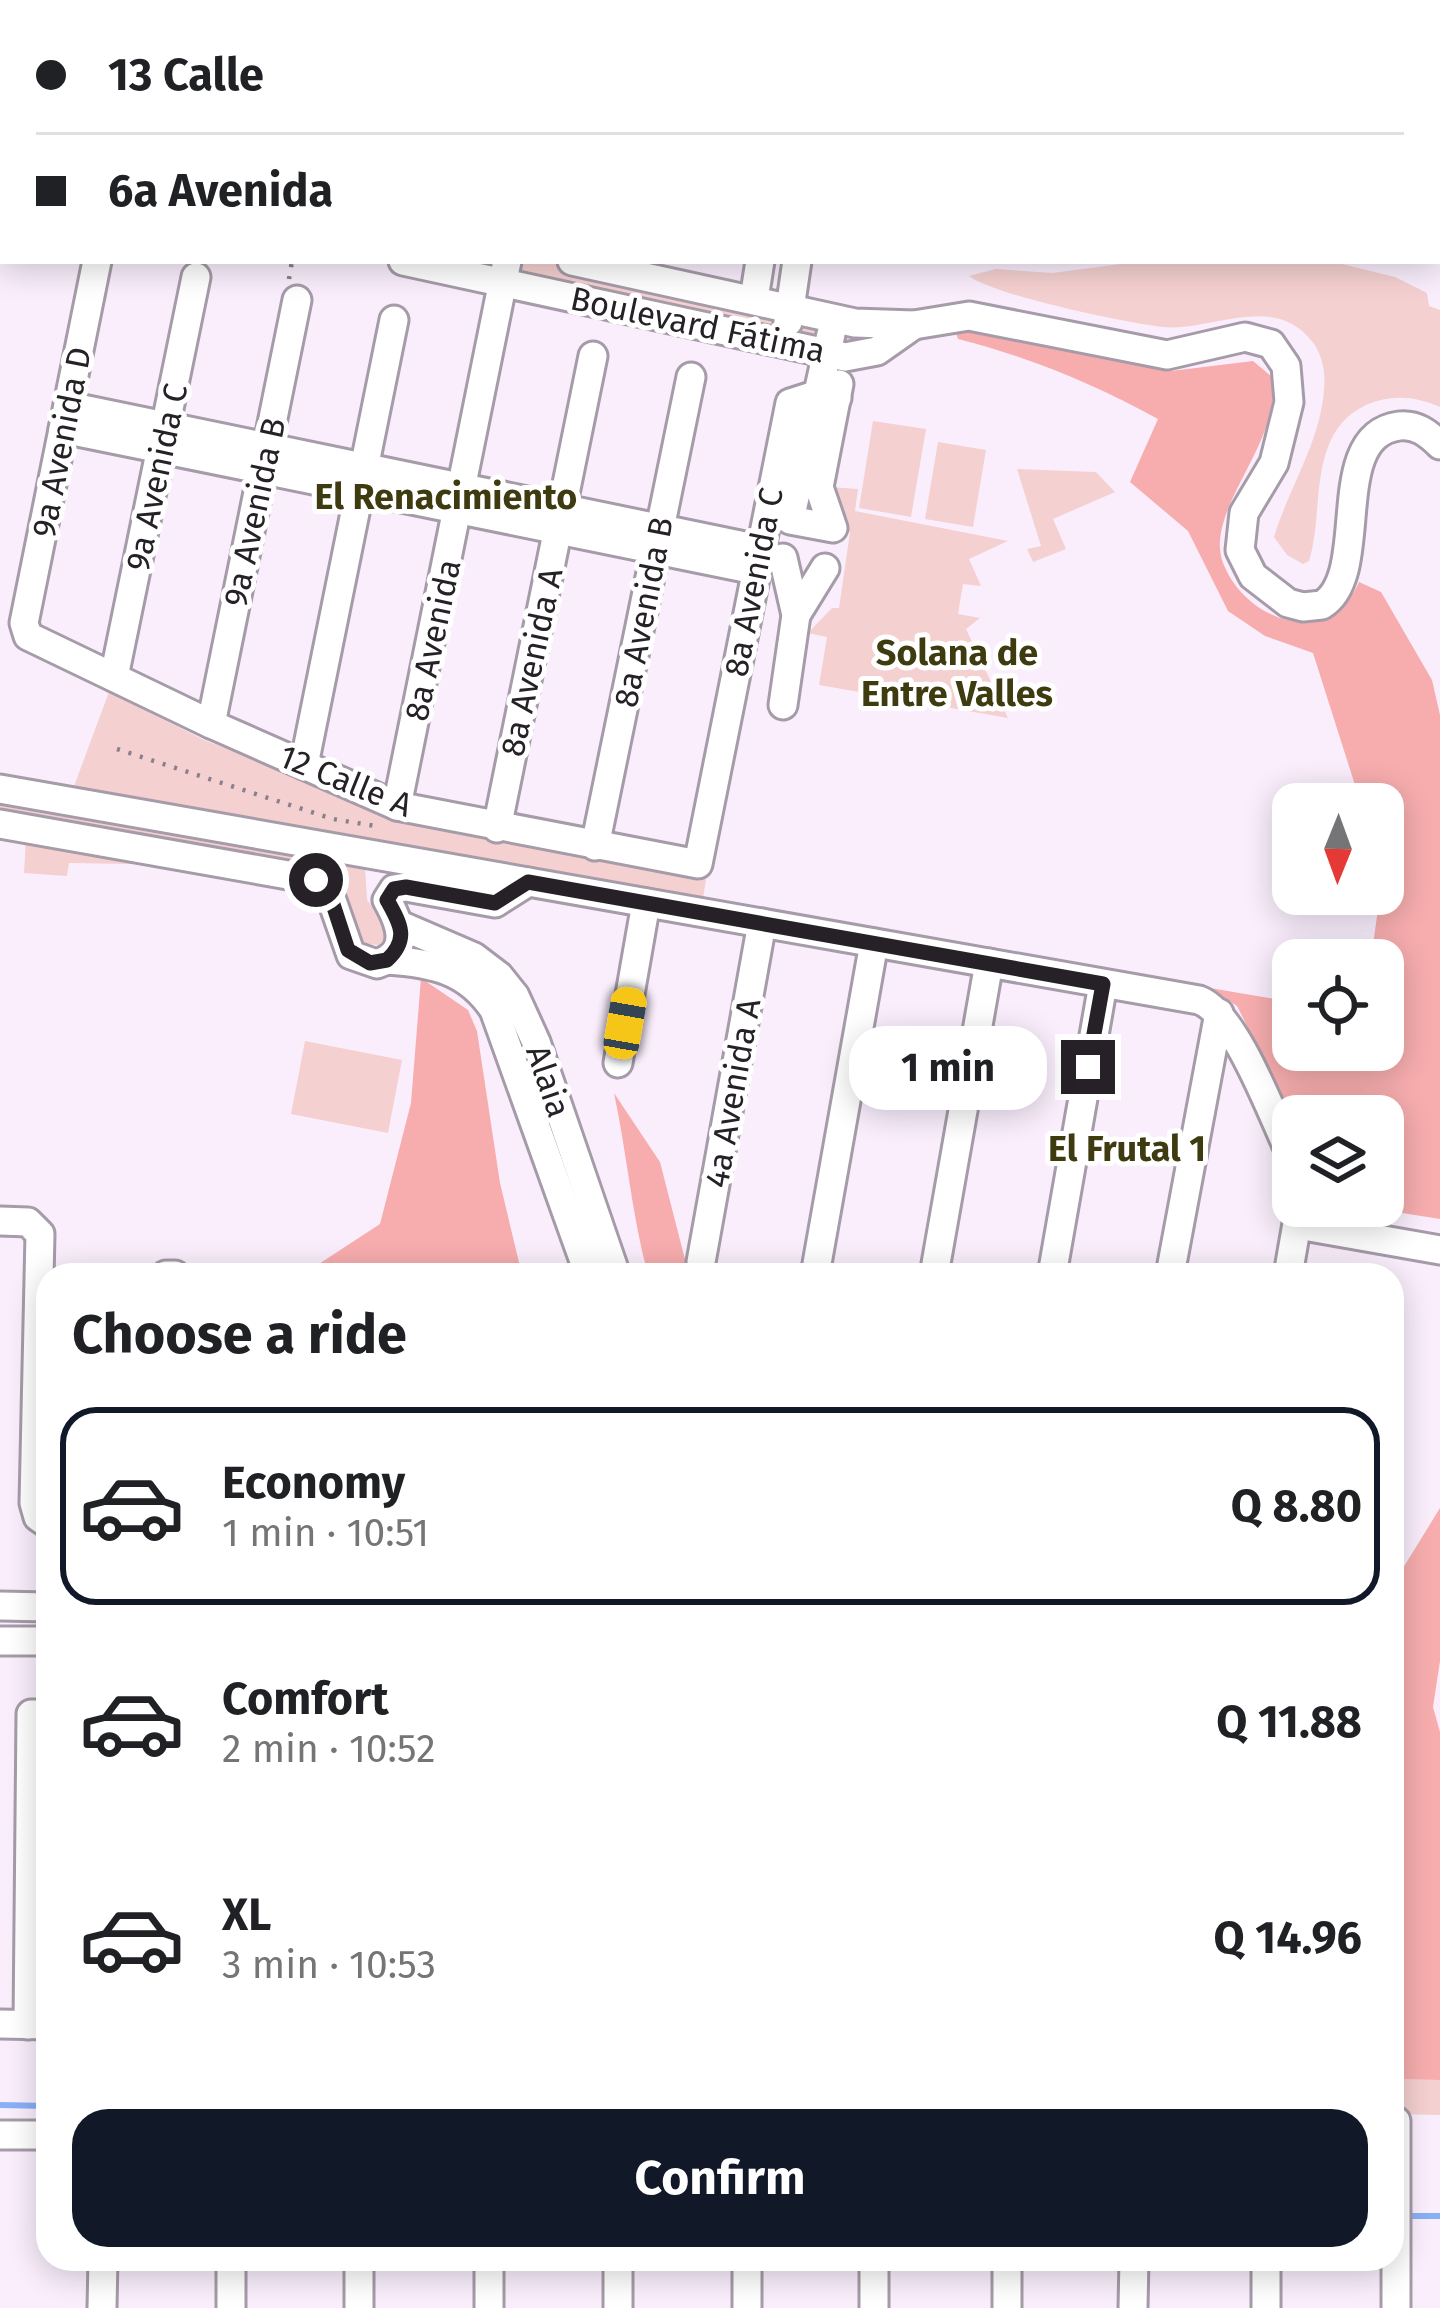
<!DOCTYPE html>
<meta charset="utf-8">
<style>
body{margin:0;font-family:"Fira Sans",sans-serif;background:#f2f2f2;color:#202124;height:100vh;display:flex;flex-direction:column;font-size:45px;white-space:nowrap}
*{box-sizing:border-box;margin:0}
p{font-size:39px;color:#757577}
.icon{flex:none;width:66px;height:66px;fill:none;stroke:currentColor;stroke-width:2;stroke-linecap:round;stroke-linejoin:round}
.map{position:relative;flex:1;overflow:hidden}
.panel{position:absolute;left:36px;top:1263px;width:1368px;height:1008px;display:flex;flex-direction:column;background:#fff;border-radius:36px;box-shadow:0 6px 30px #0003}
.panel>*{flex:none}
.banner{position:absolute;left:0px;top:0px;width:1440px;height:264px;box-shadow:0 6px 30px #0003;display:grid;align-content:center;height:264px;padding:0 36px;background:#fff}
.needle{width:78px;rotate:181deg}
.buttons{position:absolute;left:1272px;top:783px;display:grid;gap:24px}
.buttons a{display:grid;place-items:center;width:132px;height:132px;border-radius:24px;background:#fff;box-shadow:0 6px 30px #0003;font-size:60px}
.end{position:absolute;width:54px;height:54px;margin:-27px;border:15px solid #252126;background:#fff;box-shadow:0 0 0 6px #fff}
.from{border-radius:50%}
.bubble{position:absolute;height:84px;border-radius:36px;background:#fff;box-shadow:0 6px 30px #0003;font-size:39px;font-weight:700;line-height:84px;text-align:center}
.car{position:absolute;width:36px;height:72px;margin:-36px -18px;border-radius:15px;box-shadow:0 0 9px 3px #0007;background:linear-gradient(#f5c518 24%,#345 0 40%,#f5c518 0 76%,#345 0 86%,#f5c518 0)}
.banner b{display:flex;align-items:center;gap:42px;height:114px;font-size:45px}
.banner b+b{border-top:3px solid #e0e0e0}
.banner i{width:30px;height:30px;background:#202124}
ul{padding:0;list-style:none}
li{display:flex;align-items:center;gap:36px;height:198px;margin:0 24px 18px;padding:0 12px;border:6px solid transparent;border-radius:36px}
li div{flex:1}
li b{display:block;font-size:45px}
li em{font-style:normal;font-weight:700}
li.selected{border-color:#111827}
li>.icon{width:108px;height:108px;stroke-width:1.5}
h2{padding:0 36px;font-size:54px;line-height:144px}
.primary-button{display:flex;gap:24px;margin-top:auto;padding:24px 36px}
.primary-button a{flex:1;height:138px;border-radius:36px;background:#111827;color:#fff;font-size:48px;font-weight:700;line-height:138px;text-align:center}
.map>svg:first-child{display:block}
</style>
<div class="map">
<svg width="1440" height="2308" viewBox="0 0 1440 2308">
<rect width="100%" height="100%" fill="#faeefd"/>
<!-- green -->
<g fill="#f5d0d0">
<polygon points="403,261 572,261 914,325 845,357 819,487 826,352"/>
<path d="M 1144,261 L 1330,261 L 1395,277 L 1427,293 L 1429,306 L 1440,310 L 1440,407 C 1415,396 1391,394 1366,405 C 1306,433 1325,511 1309,561 L 1303,564 L 1287,555 L 1274,537 C 1289,487 1320,443 1324,390 C 1326,372 1322,352 1310,339 C 1271,293 1211,332 1162,327 C 1126,323 993,295 969,276 L 996,269 L 1052,273 Z"/>
<polygon points="873,421 926,429 911,517 859,508"/>
<polygon points="938,442 986,450 973,527 925,519"/>
<polygon points="1017,469 1096,472 1115,492 1053,519 1066,549 1033,562 1027,549 1041,546"/>
<polygon points="830,487 858,489 855,511 1008,541 969,559 981,586 963,584 958,614 980,618 966,629 1008,718 819,685 827,637 808,633 832,608 839,608 850,532 844,530"/>
<polygon points="109,692 204,740 294,775 707,873 703,899 74,786"/>
<polygon points="0,789 311,844 307,878 0,824"/>
<polygon points="26,837 186,865 69,863 67,876 24,873"/>
<polygon points="351,861 365,866 367,900 386,924 388,934 379,945 364,944 358,935 342,872"/>
<polygon points="305,1041 402,1060 388,1133 291,1114"/>
<polygon points="1392,2079 1440,2080 1440,2115 1392,2114"/>
</g>
<!-- forest -->
<g fill="#f7adae">
<path d="M 954,327 L 1171,371 L 1253,361 L 1271,376 C 1286,439 1203,509 1223,563 C 1246,622 1329,650 1359,582 L 1381,592 L 1432,680 L 1440,715 L 1440,1219 L 1358,1206 L 1383,1206 L 1383,1116 L 1293,1117 L 1237,1006 L 1210,988 L 1293,1002 L 1293,1050 L 1383,1050 L 1383,960 L 1371,960 L 1380,894 L 1383,894 L 1383,804 L 1361,804 L 1313,653 L 1265,636 L 1228,611 L 1188,531 L 1130,482 L 1158,419 C 1094,384 1029,357 958,339 Z"/>
<polygon points="421,978 468,1010 477,1031 500,1183 522,1275 302,1275 380,1224 411,1103"/>
<path d="M 614,1093 L 660,1162 L 689,1275 L 648,1275 C 632,1216 627,1154 614,1093 Z"/>
<polygon points="1440,1508 1440,1661 1433,1707 1440,1732 1440,2080 1392,2079 1392,1586"/>
</g>
<g fill="none" stroke-linecap="round" stroke-linejoin="round">
<!-- stream -->
<g stroke="#87b0f5" stroke-width="6">
<polyline points="0,2105 48,2106"/>
<polyline points="1402,2216 1440,2216"/>
</g>
<defs>
<g id="minor">
<polyline points="19,3 20,0"/>
<polyline points="0,53 3,54"/>
<polyline points="0,142 3,142"/>
<polyline points="0,178 3,179"/>
<polyline points="97,261 24,623 28,636 211,724 397,806 698,864 790,403 815,395 837,398"/>
<polyline points="403,261 845,357 877,351 914,325"/>
<path d="M 572,261 L 855,323 L 914,325 L 969,316 L 1167,355 L 1245,337 L 1271,344 L 1286,366 L 1289,402 L 1274,463 L 1244,513 L 1240,550 L 1253,576 L 1288,603 L 1303,607 L 1322,605 C 1373,574 1325,436 1399,426 C 1416,424 1428,433 1440,445"/>
<polyline points="754,299 760,261"/>
<polyline points="788,322 797,261"/>
<polyline points="831,334 790,520 833,528 819,487 839,384"/>
<polyline points="68,406 759,549"/>
<polyline points="63,429 755,570"/>
<polyline points="783,558 796,615 783,705"/>
<polyline points="796,615 825,568"/>
<polyline points="114,677 196,277"/>
<polyline points="211,724 297,300"/>
<polyline points="304,765 394,320"/>
<path d="M 0,789 L 1199,1000 C 1236,1013 1275,1122 1293,1159"/>
<polyline points="397,806 507,261"/>
<path d="M 0,824 L 316,880 L 328,889 L 351,955 L 377,964 C 411,952 401,925 387,900 L 394,889 L 406,887 L 495,903 L 528,882"/>
<polyline points="497,828 593,356"/>
<polyline points="595,846 691,377"/>
<polyline points="402,926 474,957 499,976 515,996 536,1042 616,1275"/>
<path d="M 387,960 C 433,963 468,970 494,1010 L 589,1275"/>
<polyline points="618,1063 646,903"/>
<polyline points="0,1221 28,1222 40,1234 34,1503 38,1517 48,1524"/>
<polyline points="1298,1225 1440,1250"/>
<polyline points="701,1262 762,923"/>
<polyline points="1172,1264 1219,1013"/>
<polyline points="166,1275 175,1275"/>
<polyline points="815,1275 874,943"/>
<polyline points="934,1275 989,963"/>
<polyline points="1052,1275 1103,984"/>
<polyline points="1288,1275 1300,1206"/>
<polyline points="0,1606 48,1607"/>
<polyline points="0,1641 48,1641"/>
<polyline points="0,2024 48,2025"/>
<polyline points="28,2025 31,1714 48,1714"/>
<polyline points="1396,2121 1396,2308"/>
<polyline points="0,2135 48,2135"/>
<polyline points="231,2259 231,2308"/>
<polyline points="102,2308 103,2259"/>
<polyline points="359,2308 359,2259"/>
<polyline points="489,2308 489,2259"/>
<polyline points="618,2308 618,2259"/>
<polyline points="747,2308 747,2259"/>
<polyline points="874,2308 874,2259"/>
<polyline points="1007,2308 1007,2259"/>
<polyline points="1133,2308 1134,2259"/>
<polyline points="1266,2308 1266,2259"/>
</g>
</defs>
<!-- minor casing -->
<use href="#minor" stroke="#a69ba8" stroke-width="33"/>
<!-- path -->
<g stroke="#88808a" stroke-width="4.5" stroke-dasharray="3 9" stroke-linecap="butt">
<polyline points="1189,0 1199,3"/>
<polyline points="438,3 439,0"/>
<polyline points="790,3 791,0"/>
<polyline points="926,261 980,261"/>
<polyline points="289,279 292,261"/>
<polyline points="117,749 333,819 381,827"/>
</g>
<!-- minor -->
<use href="#minor" stroke="#fff" stroke-width="27"/>
</g>
<g fill="none" stroke-linecap="round" stroke-linejoin="round">
<!-- route -->
<path stroke="#252126" stroke-width="15" d="M 316,880 L 328,889 L 348,950 L 370,963 L 387,960 C 410,939 400,923 387,900 L 394,889 L 406,887 L 495,903 L 528,882 L 1103,984 L 1088,1067"/>
</g>
<g text-anchor="middle" stroke-width="10" stroke-linejoin="round" paint-order="stroke">
<!-- street labels -->
<g font-size="33" fill="#252126" stroke="#fff">
<text transform="translate(698 324) rotate(12)" y="12">Boulevard Fátima</text>
<text transform="translate(61 442) rotate(-79)" y="12">9a Avenida D</text>
<text transform="translate(156 477) rotate(-78)" y="12">9a Avenida C</text>
<text transform="translate(254 512) rotate(-78)" y="12">9a Avenida B</text>
<text transform="translate(753 582) rotate(-79)" y="12">8a Avenida C</text>
<text transform="translate(643 612) rotate(-79)" y="12">8a Avenida B</text>
<text transform="translate(432 640) rotate(-78)" y="12">8a Avenida</text>
<text transform="translate(531 662) rotate(-78)" y="12">8a Avenida A</text>
<text transform="translate(346 780) rotate(22)" y="12">12 Calle A</text>
<text transform="translate(549 1081) rotate(71)" y="12">Alaia</text>
<text transform="translate(732 1093) rotate(-80)" y="12">4a Avenida A</text>
</g>
<!-- neighbourhood labels -->
<g font-size="36" font-weight="bold" fill="#3e3b11" stroke="#fff">
<text x="446" y="509">El Renacimiento</text>
<text x="957" y="665">Solana de<tspan x="957" dy="41">Entre Valles</tspan></text>
<text x="1127" y="1161">El Frutal 1</text>
</g>
</g>
</svg>
<div class="buttons">
<a><svg class="needle" viewBox="-14 -14 28 28"><path d="M0-13l5 13h-10z" fill="#e53935"/><path d="M0 13l5-13h-10z" fill="#757577"/></svg></a>
<a><svg class="icon" aria-label="locate" viewBox="0 0 24 24"><circle cx="12" cy="12" r="6"/><path d="M12 2v4M12 18v4M2 12h4M18 12h4"/></svg></a>
<a><svg class="icon" aria-label="layers" viewBox="0 0 24 24"><path d="M12 4l9 5-9 5-9-5zM3 14l9 5 9-5"/></svg></a>
</div>
<i class="end from" style="left:316px;top:880px"></i>
<i class="end" style="left:1088px;top:1067px"></i>
<div class="bubble" style="left:849px;top:1026px;width:198px">1 min</div>
<i class="car" style="left:625px;top:1023px;rotate:10deg"></i>
<div class="banner">
<b><i class="from"></i>13 Calle</b>
<b><i></i>6a Avenida</b>
</div>
<section class="panel">
<h2>Choose a ride</h2>
<ul>
<li class="selected"><svg class="icon" aria-label="car" viewBox="0 0 24 24"><path d="M5 17H2v-5l4-1 3-4h7l3 4 3 1v5h-3M9 17h6M6 11h13"/><circle cx="7" cy="17" r="2"/><circle cx="17" cy="17" r="2"/></svg><div><b>Economy</b><p>1 min · 10:51</p></div><em>Q 8.80</em></li>
<li><svg class="icon" aria-label="car" viewBox="0 0 24 24"><path d="M5 17H2v-5l4-1 3-4h7l3 4 3 1v5h-3M9 17h6M6 11h13"/><circle cx="7" cy="17" r="2"/><circle cx="17" cy="17" r="2"/></svg><div><b>Comfort</b><p>2 min · 10:52</p></div><em>Q 11.88</em></li>
<li><svg class="icon" aria-label="car" viewBox="0 0 24 24"><path d="M5 17H2v-5l4-1 3-4h7l3 4 3 1v5h-3M9 17h6M6 11h13"/><circle cx="7" cy="17" r="2"/><circle cx="17" cy="17" r="2"/></svg><div><b>XL</b><p>3 min · 10:53</p></div><em>Q 14.96</em></li>
</ul>
<div class="primary-button"><a>Confirm</a></div>
</section>
</div>
